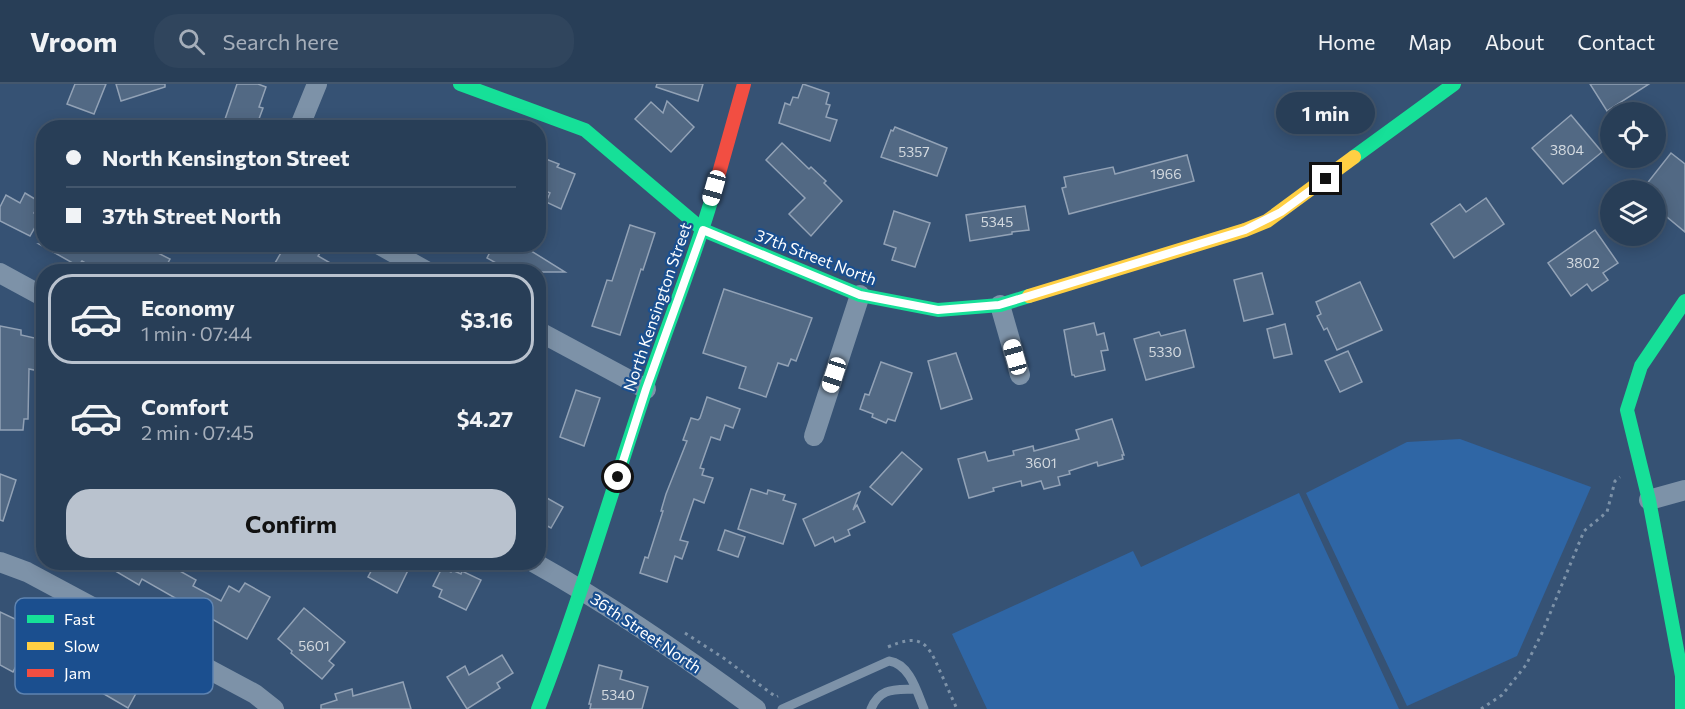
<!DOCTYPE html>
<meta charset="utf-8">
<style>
body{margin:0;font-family:Commissioner,sans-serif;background:#30455d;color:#f1f3f6;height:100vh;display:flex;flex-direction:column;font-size:22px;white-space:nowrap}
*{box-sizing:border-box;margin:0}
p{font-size:20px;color:#a5aeba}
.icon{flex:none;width:33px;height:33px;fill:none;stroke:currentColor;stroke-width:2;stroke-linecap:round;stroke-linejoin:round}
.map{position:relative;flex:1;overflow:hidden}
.panel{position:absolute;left:36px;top:180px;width:510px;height:306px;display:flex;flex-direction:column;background:#283e57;border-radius:24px;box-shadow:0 3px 15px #0003,0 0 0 2px #44576d}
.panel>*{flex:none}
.top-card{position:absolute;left:36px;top:36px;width:510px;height:132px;border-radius:24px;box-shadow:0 3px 15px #0003,0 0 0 2px #44576d;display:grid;align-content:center;height:132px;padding:0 30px;background:#283e57}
.buttons{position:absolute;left:1600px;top:18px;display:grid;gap:12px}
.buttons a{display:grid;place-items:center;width:66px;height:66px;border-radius:50%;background:#283e57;box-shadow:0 3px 15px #0003,0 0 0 2px #44576d;font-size:30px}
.end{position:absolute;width:27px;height:27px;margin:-14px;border:8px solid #fff;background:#111;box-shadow:0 0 0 3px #111}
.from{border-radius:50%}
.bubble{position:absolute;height:42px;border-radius:21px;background:#283e57;box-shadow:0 3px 15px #0003,0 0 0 2px #44576d;font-size:20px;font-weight:700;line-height:42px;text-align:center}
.car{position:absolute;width:18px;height:36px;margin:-18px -9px;border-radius:8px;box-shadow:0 0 4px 2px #0007;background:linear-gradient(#fff 24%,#345 0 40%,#fff 0 76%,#345 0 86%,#fff 0)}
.top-card b{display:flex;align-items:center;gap:21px;height:57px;font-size:22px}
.top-card b+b{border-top:2px solid #44576d}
.top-card i{width:15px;height:15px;background:#f1f3f6}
ul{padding:10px 0 0;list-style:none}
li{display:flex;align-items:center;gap:18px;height:90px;margin:0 12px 9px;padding:0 18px;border:3px solid transparent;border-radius:24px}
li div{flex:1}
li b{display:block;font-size:22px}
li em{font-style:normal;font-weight:700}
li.active{border-color:#b9c2ce}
li>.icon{width:54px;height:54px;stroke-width:1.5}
.action{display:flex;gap:12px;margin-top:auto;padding:12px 30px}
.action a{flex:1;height:69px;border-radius:24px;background:#b9c2ce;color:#111;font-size:24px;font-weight:700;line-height:69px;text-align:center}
header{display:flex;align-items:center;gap:36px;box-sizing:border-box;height:84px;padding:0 30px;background:#283e57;border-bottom:2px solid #44576d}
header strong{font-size:28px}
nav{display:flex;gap:33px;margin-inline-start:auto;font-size:21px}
.search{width:420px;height:54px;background:#30455d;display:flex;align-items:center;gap:15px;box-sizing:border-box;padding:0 21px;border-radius:24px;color:#a5aeba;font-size:22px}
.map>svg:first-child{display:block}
</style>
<header>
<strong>Vroom</strong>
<div class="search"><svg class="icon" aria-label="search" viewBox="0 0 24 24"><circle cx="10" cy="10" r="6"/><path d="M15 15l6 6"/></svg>Search here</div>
<nav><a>Home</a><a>Map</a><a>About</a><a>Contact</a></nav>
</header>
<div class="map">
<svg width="1685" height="625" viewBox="0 0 1685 625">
<rect width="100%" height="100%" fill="#365274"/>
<!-- green -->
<g fill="#2f66a5">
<polygon points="1460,355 1591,403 1517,572 1407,622 1306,409 1407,358"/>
<polygon points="1299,409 1399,625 987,625 952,550 1133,467 1141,483"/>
</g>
<!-- building -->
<g fill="#526984" stroke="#92a2b6" stroke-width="1.5">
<polygon points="75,0 106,0 94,30 67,20"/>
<polygon points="116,0 165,0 165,3 121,17"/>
<polygon points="237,0 258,0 266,3 259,23 263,24 256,43 243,38 241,44 222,44"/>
<polygon points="657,0 703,0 698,17 656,3"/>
<polygon points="803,0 829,9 826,20 830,21 826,33 837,36 830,57 779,39 785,19 790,21 793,13 798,14"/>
<polygon points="1590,0 1649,0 1607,27"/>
<polygon points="667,17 694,43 671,68 635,35 651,18 663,29"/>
<polygon points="1571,31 1602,68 1563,100 1532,64"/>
<polygon points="895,43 947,64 937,92 881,73 891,46 893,47"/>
<polygon points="782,59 809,85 811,83 826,97 824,99 842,117 811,152 789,130 805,114 766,76"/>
<polygon points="1671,69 1685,80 1685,148 1656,124 1663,116 1656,111 1656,106 1651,106 1645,102"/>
<polygon points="1187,71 1194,97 1069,130 1062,104 1066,103 1064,93 1113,83 1115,90"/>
<polygon points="538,72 559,80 557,83 575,90 561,125 546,118 550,109 538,104"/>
<polygon points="25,109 40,118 34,129 36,130 35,134 39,136 30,152 0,137 0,123 6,111 20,119"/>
<polygon points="1486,114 1504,140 1454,174 1431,140 1460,120 1466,128"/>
<polygon points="1025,122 1029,146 1012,148 1012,150 970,157 966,131"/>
<polygon points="894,127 930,139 915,183 892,176 896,164 884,160"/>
<polygon points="630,141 655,149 643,186 641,185 620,251 592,242 607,196 612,197"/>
<polygon points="1595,146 1618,179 1603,189 1608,196 1592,207 1587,200 1571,212 1548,179"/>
<polygon points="39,160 154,160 152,166 170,175 163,188 101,188 82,177 78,182"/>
<polygon points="286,160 304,160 320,169 318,172 346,188 290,188 275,179"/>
<polygon points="494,160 520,160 565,188 512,188 487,174"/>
<polygon points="1262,189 1273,230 1244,237 1234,196"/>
<polygon points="1360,198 1382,246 1337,266 1327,244 1324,246 1317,232 1321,230 1316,218"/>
<polygon points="724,205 812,234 796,277 791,275 788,282 778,279 766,313 739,304 746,283 703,269"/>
<polygon points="1094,239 1097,251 1104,249 1108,266 1101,267 1105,286 1075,293 1074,291 1072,291 1064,246"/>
<polygon points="1285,240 1292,270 1274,274 1267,245"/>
<polygon points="0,242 21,246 21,251 39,255 37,265 44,267 44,288 29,285 28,335 24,335 23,346 0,346"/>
<polygon points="1185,246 1194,283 1146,296 1134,255 1159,248 1161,252"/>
<polygon points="1348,267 1362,298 1340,308 1325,277"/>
<polygon points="956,269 972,315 941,325 928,277"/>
<polygon points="881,278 912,289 895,337 888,335 886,339 872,333 873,330 860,325 865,310 869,311"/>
<polygon points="576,306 600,314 584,362 560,353"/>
<polygon points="707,313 740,325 733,344 725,341 720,356 711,353 700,384 704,385 702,391 713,394 704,419 694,415 680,456 688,458 682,475 675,472 667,498 640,489 645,473 648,474 663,427 661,427 666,410 687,357 683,356 691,334 698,336 700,334"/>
<polygon points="1112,335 1124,371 1122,371 1123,375 1098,382 1097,378 1069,387 1070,390 1058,393 1060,401 1044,405 1041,397 1022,402 1021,397 993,404 994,407 969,414 958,375 985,368 988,377 1014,371 1013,367 1033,362 1034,367 1079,355 1076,346"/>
<polygon points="902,368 922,385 892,421 870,403"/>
<polygon points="0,390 16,396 3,437 0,436"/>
<polygon points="751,405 767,410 768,406 785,411 783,416 796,420 783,460 738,445"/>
<polygon points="860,408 853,426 857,421 865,438 848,446 850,451 835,458 833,453 815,462 803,435"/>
<polygon points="538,409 563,423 551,444 538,437"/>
<polygon points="725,446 745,453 738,473 718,466"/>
<polygon points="100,478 164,478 196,496 193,502 221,517 229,502 239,508 245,499 270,513 247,555 142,495 139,501"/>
<polygon points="376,478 412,478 397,509 368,493"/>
<polygon points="442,484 451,488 452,486 461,490 462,487 481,496 466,526 439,513 442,506 433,502"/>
<polygon points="304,524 345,558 329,577 334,581 322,595 291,569 292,567 278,555"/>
<polygon points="0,528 53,553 54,552 140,602 128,624 75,593 67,608 45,596 49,590 20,574 13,588 0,581"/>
<polygon points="502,571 513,589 497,599 500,604 467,625 447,593 465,582 469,591"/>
<polygon points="599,581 622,587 620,595 648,603 642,625 590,625 591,620 589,620"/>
<polygon points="403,598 411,625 321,625 321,621 337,616 335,610 352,605 353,612"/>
</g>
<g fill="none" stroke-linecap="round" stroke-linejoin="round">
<!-- path -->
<g stroke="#7d92a8" stroke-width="3" stroke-dasharray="3 4.5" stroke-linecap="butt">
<polyline points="685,549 725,575 776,613 778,612"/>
<path d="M 888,563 C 918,550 927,556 939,585 C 945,598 951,612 957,625"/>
<polyline points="1481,625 1502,611 1526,581 1542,549 1584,447 1607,428 1615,397 1620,393"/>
</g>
<!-- lane -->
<g stroke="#7d92a8" stroke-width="9">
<path d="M 782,625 L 889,577 C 910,580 917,608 924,625"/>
<path d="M 871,625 C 880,603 895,606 915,605"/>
</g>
<!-- street -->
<g stroke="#7d92a8" stroke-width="20">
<polyline points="299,44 317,0"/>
<polyline points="378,160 428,188"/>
<polyline points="0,189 44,213"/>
<polyline points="1000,221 1020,291"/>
<polyline points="538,247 646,305"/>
<polyline points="814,352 860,211"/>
<polyline points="1649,416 1685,406"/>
<polyline points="0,478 27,488 255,610 274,625"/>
<path d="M 533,478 C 612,522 683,571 756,625"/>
</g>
<!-- fast -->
<g stroke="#16e098" stroke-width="14">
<polyline points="460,0 585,46 703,146 860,211 938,226 1000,221 1029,212"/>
<polyline points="1354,73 1454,0"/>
<path d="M 538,625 C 579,520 610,412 646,305 C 668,239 695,174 714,107"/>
<polyline points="1682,625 1682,592 1649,416 1627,326 1641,282 1685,217"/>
</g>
<!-- slow -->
<polyline stroke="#ffcf43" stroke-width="14" points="1029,212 1245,146 1267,137 1354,73"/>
<!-- jam -->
<polyline stroke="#f24e42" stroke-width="14" points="714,107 744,0"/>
</g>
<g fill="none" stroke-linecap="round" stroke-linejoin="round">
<!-- route -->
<polyline stroke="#fff" stroke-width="8" points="618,393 646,305 703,146 860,211 938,226 999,221 1245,146 1281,128 1326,95"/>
</g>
<g text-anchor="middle" stroke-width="4.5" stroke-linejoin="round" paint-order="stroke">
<!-- number labels -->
<g font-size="14" fill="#d4dae0">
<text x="1567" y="71">3804</text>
<text x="914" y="73">5357</text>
<text x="1166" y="95">1966</text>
<text x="997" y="143">5345</text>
<text x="1583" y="184">3802</text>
<text x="1165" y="273">5330</text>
<text x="1041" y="384">3601</text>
<text x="314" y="567">5601</text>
<text x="618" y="616">5340</text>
</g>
<!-- street labels -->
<g font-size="16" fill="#fff" stroke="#1b4f8f">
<text transform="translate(816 173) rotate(21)" y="6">37th Street North</text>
<text transform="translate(657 223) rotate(-71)" y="6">North Kensington Street</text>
<text transform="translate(646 549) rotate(34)" y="6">36th Street North</text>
</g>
</g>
<!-- legend -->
<rect x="15" y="514" width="198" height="96" rx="9" fill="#1b4f8f" stroke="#5f84b1" stroke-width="1.5"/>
<rect x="27" y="531" width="27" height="8" fill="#16e098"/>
<rect x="27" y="558" width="27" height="8" fill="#ffcf43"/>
<rect x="27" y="585" width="27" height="8" fill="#f24e42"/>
<g font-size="16" fill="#fff">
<text x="64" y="541">Fast</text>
<text x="64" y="568">Slow</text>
<text x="64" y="595">Jam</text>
</g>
</svg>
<div class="buttons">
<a><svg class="icon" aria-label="locate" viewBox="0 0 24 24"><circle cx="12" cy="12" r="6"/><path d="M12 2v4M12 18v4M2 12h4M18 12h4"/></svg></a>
<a><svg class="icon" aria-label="layers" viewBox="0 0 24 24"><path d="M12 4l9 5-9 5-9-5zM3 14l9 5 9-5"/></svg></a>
</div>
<i class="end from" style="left:618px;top:393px"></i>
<i class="end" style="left:1326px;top:95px"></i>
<div class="bubble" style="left:1276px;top:8px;width:99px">1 min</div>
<i class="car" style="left:714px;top:104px;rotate:196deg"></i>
<i class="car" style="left:1015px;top:273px;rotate:344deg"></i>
<i class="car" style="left:834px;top:291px;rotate:198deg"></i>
<div class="top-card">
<b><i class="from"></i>North Kensington Street</b>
<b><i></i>37th Street North</b>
</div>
<section class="panel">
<ul>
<li class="active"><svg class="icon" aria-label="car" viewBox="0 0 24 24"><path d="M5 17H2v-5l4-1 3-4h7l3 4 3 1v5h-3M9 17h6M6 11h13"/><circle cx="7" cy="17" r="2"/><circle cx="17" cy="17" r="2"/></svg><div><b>Economy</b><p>1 min · 07:44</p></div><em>$3.16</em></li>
<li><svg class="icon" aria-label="car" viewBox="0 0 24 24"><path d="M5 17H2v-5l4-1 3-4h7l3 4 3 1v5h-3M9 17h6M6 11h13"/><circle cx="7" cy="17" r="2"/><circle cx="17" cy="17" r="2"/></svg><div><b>Comfort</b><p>2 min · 07:45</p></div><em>$4.27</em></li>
</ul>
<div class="action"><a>Confirm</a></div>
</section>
</div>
